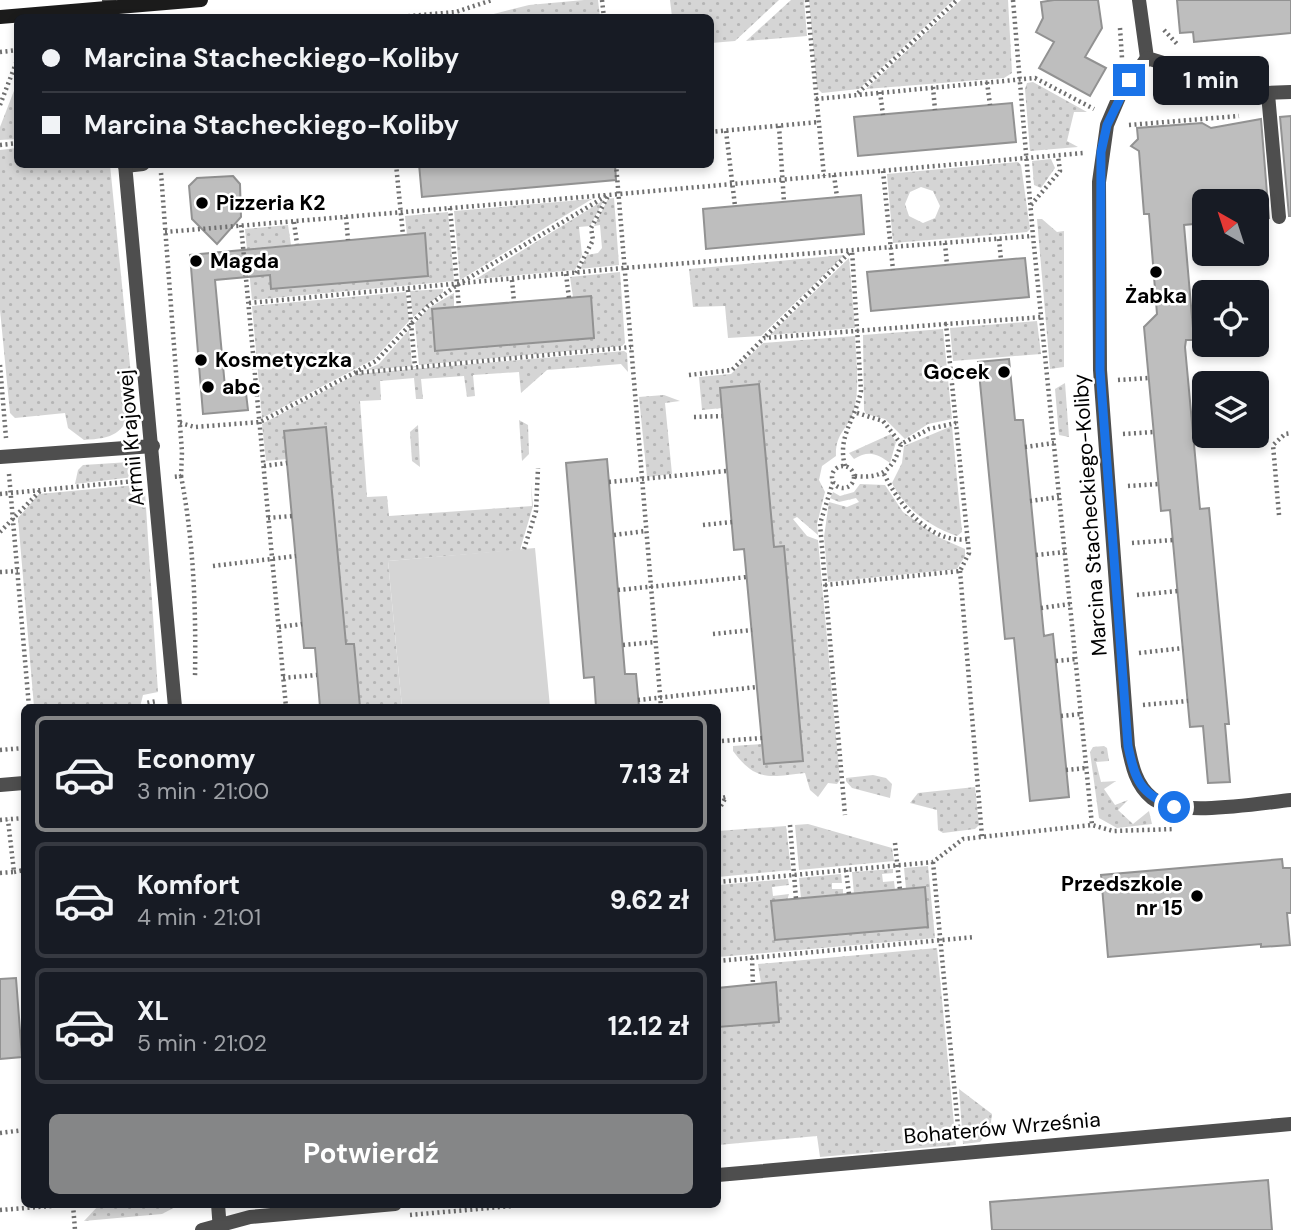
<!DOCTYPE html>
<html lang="pl">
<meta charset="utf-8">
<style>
body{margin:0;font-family:"DM Sans",sans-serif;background:#242831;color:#f1f3f6;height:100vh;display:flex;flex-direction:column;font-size:26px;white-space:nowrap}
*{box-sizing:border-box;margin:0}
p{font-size:23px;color:#9ea1a6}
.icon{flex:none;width:38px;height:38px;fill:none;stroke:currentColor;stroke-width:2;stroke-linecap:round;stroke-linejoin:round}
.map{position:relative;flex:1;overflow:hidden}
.side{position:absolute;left:21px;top:704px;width:700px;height:504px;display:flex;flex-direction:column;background:#171b24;border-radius:10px;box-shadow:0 4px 10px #0003}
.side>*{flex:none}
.top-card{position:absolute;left:14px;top:14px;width:700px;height:154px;border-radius:10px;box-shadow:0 4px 10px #0003;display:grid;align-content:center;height:154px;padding:0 28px;background:#171b24}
.needle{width:46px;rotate:321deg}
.fabs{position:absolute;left:1192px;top:189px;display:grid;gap:14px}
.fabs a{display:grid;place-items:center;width:77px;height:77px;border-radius:10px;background:#171b24;box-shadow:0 4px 10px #0003;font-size:35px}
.end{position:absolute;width:32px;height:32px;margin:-16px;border:9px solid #1a73e8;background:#fff;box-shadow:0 0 0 4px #fff}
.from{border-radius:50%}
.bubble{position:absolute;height:49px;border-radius:10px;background:#171b24;box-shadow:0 4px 10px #0003;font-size:23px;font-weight:700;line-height:49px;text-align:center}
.top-card b{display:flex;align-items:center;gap:24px;height:66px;font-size:26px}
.top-card b+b{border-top:2px solid #363941}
.top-card i{width:18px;height:18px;background:#f1f3f6}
ul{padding:12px 0 0;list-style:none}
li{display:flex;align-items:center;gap:21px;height:116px;margin:0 14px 10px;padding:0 14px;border:4px solid #363941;border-radius:10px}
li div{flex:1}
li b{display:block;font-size:26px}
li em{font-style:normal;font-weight:700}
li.active{border-color:#858687}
li>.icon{width:63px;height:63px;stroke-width:1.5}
.primary-button{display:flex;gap:14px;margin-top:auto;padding:14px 28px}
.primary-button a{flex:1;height:80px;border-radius:10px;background:#858687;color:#fff;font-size:28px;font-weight:700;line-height:80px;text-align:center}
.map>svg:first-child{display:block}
</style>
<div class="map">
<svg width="1291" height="1230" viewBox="0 0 1291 1230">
<defs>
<pattern id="grass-dots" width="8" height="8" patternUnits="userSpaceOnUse" patternTransform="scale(1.75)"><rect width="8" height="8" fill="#d5d5d5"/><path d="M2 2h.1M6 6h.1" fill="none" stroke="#b5b5b5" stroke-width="1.8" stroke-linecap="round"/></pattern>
</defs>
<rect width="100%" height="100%" fill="#fff"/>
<!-- grass -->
<g fill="url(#grass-dots)" fill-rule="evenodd">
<polygon points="584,0 598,0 600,17 482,17 529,5"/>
<polygon points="670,0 779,0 735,41 711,43 710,18 672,17"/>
<polygon points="791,0 804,0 807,36 746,41"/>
<polygon points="809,0 953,0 859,89 822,93 817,88"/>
<polygon points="961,0 1008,0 1012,73 1004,78 866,89"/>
<polygon points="1033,82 1087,112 1074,112 1067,141 1078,147 1030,151 1025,89 1027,83"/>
<polygon points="17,83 17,139 0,140 0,127"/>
<path d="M 17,148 L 18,164 L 110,165 L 134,405 C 122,435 114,438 84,440 L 68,428 L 65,413 L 15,418 L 10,413 L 0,310 L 0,150 Z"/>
<polygon points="1051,159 1055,168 1041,188 1034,185 1032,161"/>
<path d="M 1018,162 L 1021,165 L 1030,229 L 1027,232 L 893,243 L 887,174 ZM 921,187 L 933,191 L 940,206 L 935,218 L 923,223 L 909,216 L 905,204 L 910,192 Z"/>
<polygon points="614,198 619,265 580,269 587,255 598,253 602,248 600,225 594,226 608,199"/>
<polygon points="592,199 460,280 454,211"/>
<polygon points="604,200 590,226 579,227 582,255 575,270 476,279"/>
<polygon points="448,212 454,281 252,300 245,229 288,225 291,245 268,247 271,289 428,276 425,234 407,235 405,216"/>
<polygon points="1037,219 1042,219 1057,232 1064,231 1064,367 1050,369"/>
<polygon points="844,255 761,336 728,338 725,306 693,307 689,269"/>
<polygon points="849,258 855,328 770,335"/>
<polygon points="620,272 625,343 622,346 419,365 415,323 429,308 454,293 454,308 432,310 436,351 594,338 591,296 573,297 570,277"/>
<polygon points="443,289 443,292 413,317 410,291"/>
<polygon points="406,292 409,321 374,359 262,418 252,306"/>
<polygon points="1037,321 1041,354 953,361 950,328"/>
<polygon points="943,329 952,419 928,424 905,439 885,419 866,414 864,410 863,335"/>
<polygon points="409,330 412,366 366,370 379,364"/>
<path d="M 855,336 C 856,360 860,386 854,410 C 849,429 835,432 836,456 L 822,466 L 819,480 L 825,492 L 817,524 L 818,535 L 797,517 L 793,519 L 807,536 L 818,540 L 840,780 L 837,784 L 828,783 L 818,797 L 810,790 L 805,773 C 769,777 756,782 733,751 L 733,746 L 762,744 L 764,764 L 803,760 L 784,546 L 774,547 L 759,384 L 720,388 L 722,408 L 702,410 L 699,377 L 731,374 L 763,343 Z"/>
<polygon points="624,351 627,353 628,372 621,364 547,370 521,393 519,372 473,375 475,396 467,397 464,376 421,379 423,399 416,399 414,378 380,381 381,400 360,401 367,497 387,496 389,516 532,506 531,484 533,506 520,550 388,561 402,707 360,707 354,644 346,644 287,459 266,461 262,424 357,374"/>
<polygon points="1065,383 1069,437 1059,435 1055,389"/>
<polygon points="664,395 680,401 665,403 672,474 647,477 639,397"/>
<polygon points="519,420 528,425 529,454 522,461"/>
<polygon points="418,425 420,467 412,461 410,432"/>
<path d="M 952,426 L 962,532 L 957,536 C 929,526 906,510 892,483 L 902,463 L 904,446 Z"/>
<path d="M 891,434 L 896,442 L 890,463 C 877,453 868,450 854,459 L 849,453 Z"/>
<polygon points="130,462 136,465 142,476 75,484 78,470 83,465"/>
<polygon points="860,484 885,485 903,512 938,537 965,549 965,556 957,569 828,582 824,537 829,502 847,507 859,502 856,498 839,502 830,498 833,492 840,496 854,492"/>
<polygon points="136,485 145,492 158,692 143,695 140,707 34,707 18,518 39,494"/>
<polygon points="1104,746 1107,748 1109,761 1096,762 1101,782 1116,781 1104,789 1115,805 1128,800 1118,810 1133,824 1149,811 1152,824 1117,828 1099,818 1090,752 1093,747"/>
<polygon points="873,775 886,778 892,784 890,798 852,788 846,781 846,778"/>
<polygon points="975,787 979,825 975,829 943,833 938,830 937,810 910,803 918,793"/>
<polygon points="808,824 892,848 894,861 799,870 795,825"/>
<polygon points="786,826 791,870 718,877 718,831"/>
<polygon points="928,866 935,938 718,957 718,885 788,879 789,885 772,887 773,896 789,894 775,940 928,927 925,888 906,889 904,868"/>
<polygon points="893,869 893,873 882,874 883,882 894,881 895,890 854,894 852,872"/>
<polygon points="841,874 842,883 832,883 832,889 843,889 843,894 801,898 799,878"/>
<polygon points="937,948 956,1145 820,1157 817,1136 718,1145 718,1027 779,1022 776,983 761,983 758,964"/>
<polygon points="959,1089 992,1114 990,1130 980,1142 963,1144"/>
<polygon points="100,1204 181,1204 162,1214 84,1221"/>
</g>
<!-- park -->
<polygon fill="#d5d5d5" points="535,548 550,707 402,707 388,561"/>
<!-- building -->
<g fill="#bebebe" stroke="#929292" stroke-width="2">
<polygon points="1054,0 1098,0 1102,28 1085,57 1106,68 1090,96 1039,68 1054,42 1036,32 1043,18 1041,2"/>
<polygon points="1177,0 1291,0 1291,33 1194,42 1193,32 1180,33"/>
<polygon points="1012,103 1016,142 858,156 854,117"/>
<polygon points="1291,116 1291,216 1289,216 1280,117"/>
<polygon points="1261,119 1269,218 1256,219 1256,201 1204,201 1204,223 1184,225 1194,340 1186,340 1185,347 1200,509 1209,508 1229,724 1225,724 1230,782 1208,783 1203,726 1190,727 1170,510 1161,511 1144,327 1157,314 1149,214 1144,214 1139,151 1131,146 1138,139 1137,128 1202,123 1211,128"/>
<polygon points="419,164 615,164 616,180 422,197"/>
<polygon points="233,176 240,184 241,217 217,244 192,219 189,186 197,178"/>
<polygon points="861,195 864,234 706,249 703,209"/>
<polygon points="425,233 428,276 271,289 270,275 215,280 225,387 245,385 248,410 203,414 190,255"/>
<polygon points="1025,258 1029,297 871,311 867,272"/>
<polygon points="591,296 594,338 435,351 432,309"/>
<polygon points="1009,359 1015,420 1023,420 1044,636 1053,634 1069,797 1030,801 1014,638 1005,639 978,362"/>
<polygon points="759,384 774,547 784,546 803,761 764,764 744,549 734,550 720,388"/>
<polygon points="326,427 346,644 354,644 360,707 320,707 315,648 304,648 284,431"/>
<polygon points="607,459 625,674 636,674 639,707 596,707 594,677 584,678 566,463"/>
<polygon points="1282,859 1283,868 1291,868 1291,913 1287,913 1290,945 1261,947 1261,944 1108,957 1101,875"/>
<polygon points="925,887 928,927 775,940 771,901"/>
<polygon points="16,978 22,1057 0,1059 0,979"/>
<polygon points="776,982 779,1022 718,1027 718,988"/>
<polygon points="1268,1180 1272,1230 992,1230 990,1202"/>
</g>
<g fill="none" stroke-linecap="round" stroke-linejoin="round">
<!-- path -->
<g stroke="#707070" stroke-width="4.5" stroke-dasharray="2 3.5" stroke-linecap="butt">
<polyline points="602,0 604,18"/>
<polyline points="807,0 824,176"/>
<polyline points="1013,0 1033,236 1092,825"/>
<polyline points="386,18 456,12 492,0"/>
<polyline points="1120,28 1122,58"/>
<polyline points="1164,30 1177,44"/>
<polyline points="0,52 18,50"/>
<polyline points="987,82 990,105"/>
<polyline points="933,87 935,110"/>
<polyline points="880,92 883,115"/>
<polyline points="858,93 957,0"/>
<polyline points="816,99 1035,78 1094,109"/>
<polyline points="0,105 18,58"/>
<polyline points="1129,125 1239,116"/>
<polyline points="779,126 784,202"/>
<polyline points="726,131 735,206"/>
<polyline points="710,132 819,122"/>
<polyline points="0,145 18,143"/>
<polyline points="396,164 403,235"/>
<polyline points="616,164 661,707"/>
<polyline points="883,171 893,270"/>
<polyline points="161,173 182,452 181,476 172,477"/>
<polyline points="834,175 837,197"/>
<polyline points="1031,205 1060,171 1058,156"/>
<polyline points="450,208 459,307"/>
<polyline points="346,217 348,240"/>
<polyline points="294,222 297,244"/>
<polyline points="241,225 286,707"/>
<polyline points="165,232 607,195"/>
<polyline points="999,239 1001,260"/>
<polyline points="945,243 947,265"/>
<polyline points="576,273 593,240 591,228 608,196"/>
<polyline points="566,274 569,298"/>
<polyline points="512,280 514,302"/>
<polyline points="408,290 415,367"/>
<polyline points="249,303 624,268 1032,236"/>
<polyline points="766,336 851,251"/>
<polyline points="0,365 6,438"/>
<polyline points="356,373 631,347"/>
<polyline points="689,375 732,370 764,338 946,324"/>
<polyline points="1118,380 1148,378"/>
<polyline points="857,413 883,421 901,444"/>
<polyline points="694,417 722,416"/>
<polyline points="180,423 195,427 260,422 354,373 376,361 428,306 457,285 608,195 1083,153"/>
<polyline points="1123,434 1153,432"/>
<polyline points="1025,447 1054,443"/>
<circle cx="843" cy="477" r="11"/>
<polyline points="264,466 287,463"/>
<path d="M 845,466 C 837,436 855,421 861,391 L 852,250"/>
<polyline points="9,474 29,707"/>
<path d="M 884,474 C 899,504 929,544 968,539"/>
<path d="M 181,476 C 194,543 196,609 195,677"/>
<path d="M 855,476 C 882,479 893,470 901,444 L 929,429 L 956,423"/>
<polyline points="609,482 727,471"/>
<polyline points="833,482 820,524 845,815"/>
<polyline points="1128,486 1158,484"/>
<polyline points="0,494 135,481"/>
<polyline points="1030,501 1059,497"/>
<polyline points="1279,515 1273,445 1285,434 1291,433"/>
<polyline points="268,518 292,516"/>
<polyline points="703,525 732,522"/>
<polyline points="0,532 41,490"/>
<polyline points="614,535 646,531"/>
<polyline points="1132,543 1173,540"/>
<polyline points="524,549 536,511 538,468"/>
<polyline points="1036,555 1065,552"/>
<polyline points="213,566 296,556"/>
<polyline points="960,571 982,837"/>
<polyline points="0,572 18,571"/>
<polyline points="825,585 960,571 969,553 946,324 1043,317"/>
<polyline points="618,590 747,577"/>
<polyline points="1137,595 1178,591"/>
<polyline points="1041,608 1070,604"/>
<polyline points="279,627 302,624"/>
<polyline points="713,634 752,630"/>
<polyline points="623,645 655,642"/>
<polyline points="1139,653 1183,648"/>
<polyline points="1056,661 1076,659"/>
<polyline points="283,678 317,675"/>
<polyline points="638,700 757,687"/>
<polyline points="1143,705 1188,701"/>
<polyline points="145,707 146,703 157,701"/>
<polyline points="1061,716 1081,714"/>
<polyline points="722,741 762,738"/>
<polyline points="0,750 24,748"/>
<polyline points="1066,770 1086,768"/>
<polyline points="718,799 726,797 718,811"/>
<polyline points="0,820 24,818"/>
<polyline points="790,825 796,899"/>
<polyline points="895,843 900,890"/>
<polyline points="933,862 959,1137"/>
<polyline points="846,870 849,894"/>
<polyline points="14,872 24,870"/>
<polyline points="0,873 14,872 8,820"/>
<polyline points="718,882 933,862 963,839 1092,825 1113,831 1175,829"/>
<polyline points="752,958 753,985"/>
<polyline points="718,961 975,937"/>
<polyline points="0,1133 24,1130"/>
<polyline points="73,1205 75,1230"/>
<polyline points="0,1210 77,1204"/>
<polyline points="410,1215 535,1204"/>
</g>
<!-- lane -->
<g stroke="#4e4e4e" stroke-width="14">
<polyline points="1268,94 1279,217"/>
<polyline points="125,166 143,164"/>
</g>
<!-- street -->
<g stroke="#4e4e4e" stroke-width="14">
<polyline points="109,0 111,18"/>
<polyline points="1139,0 1147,58 1189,71 1228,91 1241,94 1291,92"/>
<path d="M 1147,58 L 1119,97 L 1107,125 L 1099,182 L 1100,370 L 1128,746 C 1132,766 1136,785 1152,798 C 1177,818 1260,803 1291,800"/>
<polyline points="125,164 175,707"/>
<polyline points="0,457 153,446"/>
<polyline points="0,785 24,783"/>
<polyline points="718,1175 1291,1124"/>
<polyline points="218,1204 220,1230"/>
<polyline points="202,1230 250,1217 395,1204"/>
</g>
<!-- secondary -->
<polyline stroke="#1b1b1b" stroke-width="14" points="0,17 201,0"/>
</g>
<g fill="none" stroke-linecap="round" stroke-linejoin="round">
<!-- route -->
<path stroke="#1a73e8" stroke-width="9" d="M 1129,80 L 1107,125 L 1101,152 L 1100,370 L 1128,746 C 1135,780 1140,794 1174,807"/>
</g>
<!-- markers -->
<g fill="#000" stroke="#fff" stroke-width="2.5">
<circle cx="202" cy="203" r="7"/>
<circle cx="196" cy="261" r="7"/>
<circle cx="1156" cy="272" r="7"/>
<circle cx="201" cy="360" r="7"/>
<circle cx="1004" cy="372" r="7"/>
<circle cx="208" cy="387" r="7"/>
<circle cx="1197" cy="896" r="7"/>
</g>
<g text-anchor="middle" stroke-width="5" stroke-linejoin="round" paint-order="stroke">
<!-- poi labels -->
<g font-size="21" font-weight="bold" fill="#000" stroke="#fff" text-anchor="start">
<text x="216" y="210">Pizzeria K2</text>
<text x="210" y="268">Magda</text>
<text x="1156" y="303" text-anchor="middle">Żabka</text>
<text x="215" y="367">Kosmetyczka</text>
<text x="990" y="379" text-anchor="end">Gocek</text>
<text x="222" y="394">abc</text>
<text x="1183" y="891" text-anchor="end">Przedszkole<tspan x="1183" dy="24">nr 15</tspan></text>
</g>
<!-- street labels -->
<g font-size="21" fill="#000" stroke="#fff">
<text transform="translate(131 438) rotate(-95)" y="7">Armii Krajowej</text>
<text transform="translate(1090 515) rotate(-94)" y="7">Marcina Stacheckiego-Koliby</text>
<text transform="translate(1002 1128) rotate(-5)" y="7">Bohaterów Września</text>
</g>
</g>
</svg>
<div class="fabs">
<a><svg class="needle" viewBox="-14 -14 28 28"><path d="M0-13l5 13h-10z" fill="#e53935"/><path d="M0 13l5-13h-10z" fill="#9ea1a6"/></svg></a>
<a><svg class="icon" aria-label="locate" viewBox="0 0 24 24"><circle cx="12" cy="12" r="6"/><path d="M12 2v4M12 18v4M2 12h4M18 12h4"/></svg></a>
<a><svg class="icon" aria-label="layers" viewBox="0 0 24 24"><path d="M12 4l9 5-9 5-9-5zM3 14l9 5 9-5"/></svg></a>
</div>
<i class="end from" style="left:1174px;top:807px"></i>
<i class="end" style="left:1129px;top:80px"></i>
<div class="bubble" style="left:1153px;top:56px;width:116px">1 min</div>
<div class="top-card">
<b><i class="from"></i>Marcina Stacheckiego-Koliby</b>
<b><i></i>Marcina Stacheckiego-Koliby</b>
</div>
<section class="side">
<ul>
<li class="active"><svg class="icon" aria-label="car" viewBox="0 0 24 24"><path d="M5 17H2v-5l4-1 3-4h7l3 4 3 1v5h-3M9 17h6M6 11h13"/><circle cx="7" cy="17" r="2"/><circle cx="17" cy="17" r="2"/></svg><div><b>Economy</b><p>3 min · 21:00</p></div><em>7.13 zł</em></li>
<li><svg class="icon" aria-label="car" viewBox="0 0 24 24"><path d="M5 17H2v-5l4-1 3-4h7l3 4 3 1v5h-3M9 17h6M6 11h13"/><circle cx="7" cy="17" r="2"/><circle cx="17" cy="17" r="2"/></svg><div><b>Komfort</b><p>4 min · 21:01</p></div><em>9.62 zł</em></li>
<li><svg class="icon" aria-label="car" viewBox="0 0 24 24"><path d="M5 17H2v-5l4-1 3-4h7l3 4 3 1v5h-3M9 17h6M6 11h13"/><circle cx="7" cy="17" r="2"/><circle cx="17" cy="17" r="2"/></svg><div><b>XL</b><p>5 min · 21:02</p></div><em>12.12 zł</em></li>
</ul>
<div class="primary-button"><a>Potwierdź</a></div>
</section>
</div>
